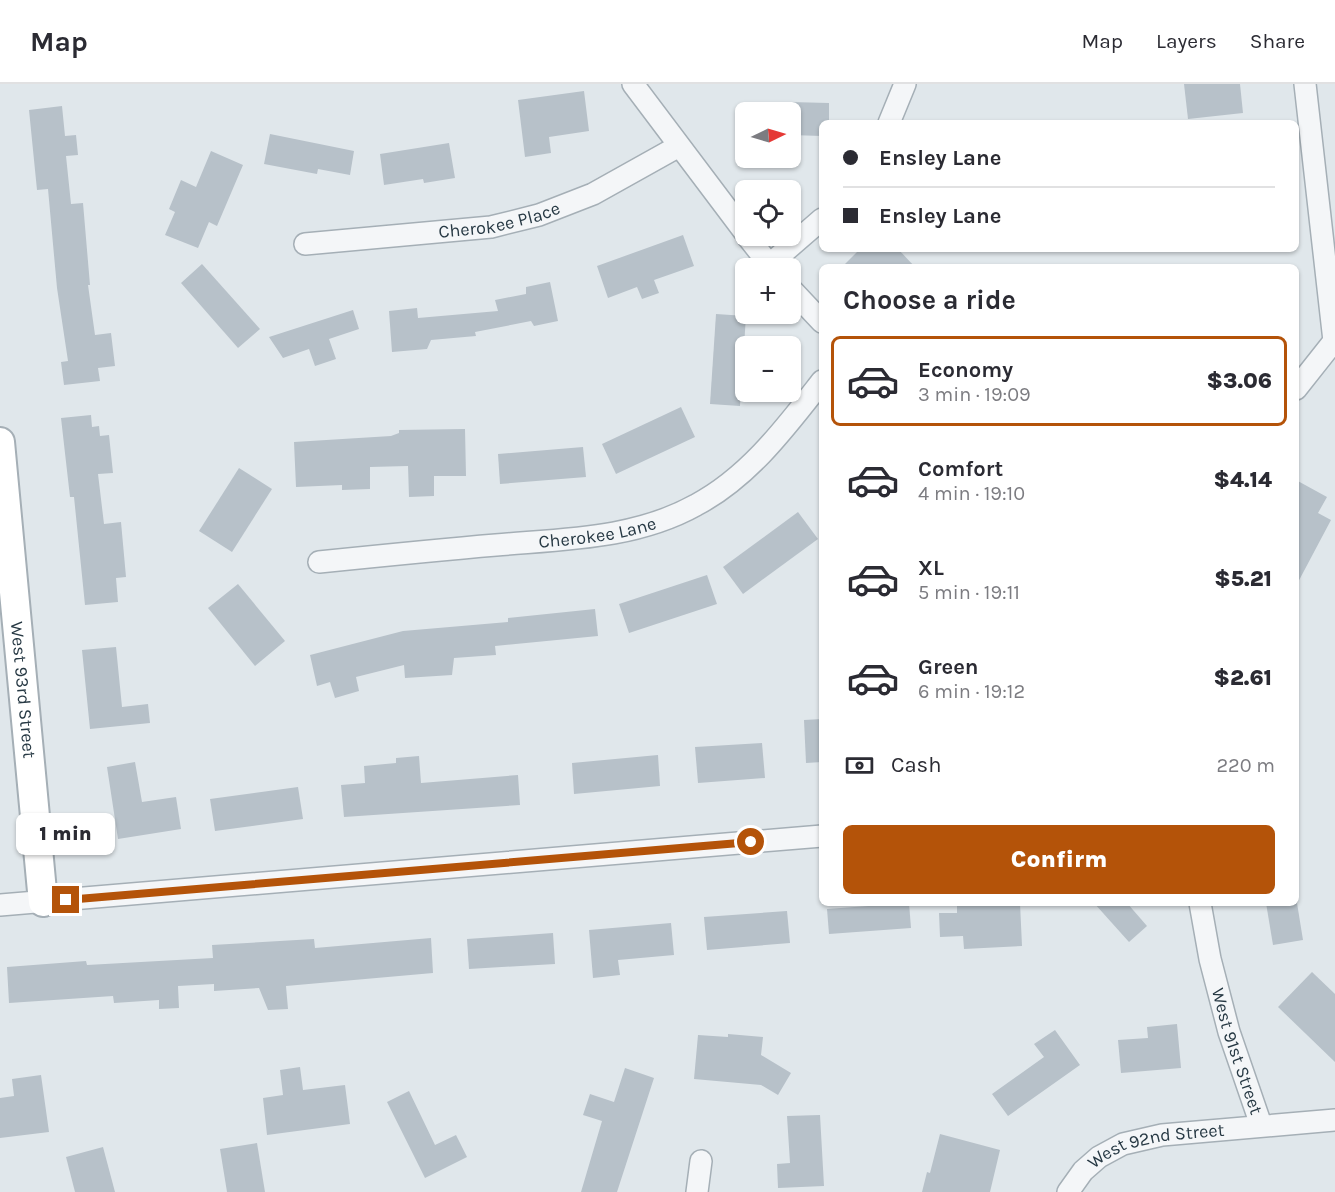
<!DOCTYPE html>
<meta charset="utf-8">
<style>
body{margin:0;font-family:Karla,sans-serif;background:#f7f7f7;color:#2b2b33;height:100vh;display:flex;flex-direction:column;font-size:22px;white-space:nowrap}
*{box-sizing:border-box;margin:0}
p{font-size:20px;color:#7c7c81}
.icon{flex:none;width:33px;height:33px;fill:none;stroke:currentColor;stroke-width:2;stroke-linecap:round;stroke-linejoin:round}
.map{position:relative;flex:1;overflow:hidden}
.details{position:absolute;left:819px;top:180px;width:480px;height:642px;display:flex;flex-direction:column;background:#fff;border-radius:9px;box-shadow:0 2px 4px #0004}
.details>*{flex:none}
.top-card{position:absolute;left:819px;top:36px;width:480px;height:132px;border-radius:9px;box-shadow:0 2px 4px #0004;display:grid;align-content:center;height:132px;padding:0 24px;background:#fff}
.needle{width:39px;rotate:85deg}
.tools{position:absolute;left:735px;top:18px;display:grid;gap:12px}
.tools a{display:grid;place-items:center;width:66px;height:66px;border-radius:9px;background:#fff;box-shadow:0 2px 4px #0004;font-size:30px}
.end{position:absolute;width:27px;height:27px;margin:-14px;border:8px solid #b45309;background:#fff;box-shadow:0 0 0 3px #fff}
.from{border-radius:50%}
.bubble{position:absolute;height:42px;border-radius:9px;background:#fff;box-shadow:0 2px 4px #0004;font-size:20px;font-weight:800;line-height:42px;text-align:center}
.top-card b{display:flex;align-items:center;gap:21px;height:57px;font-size:22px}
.top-card b+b{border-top:2px solid #e1e1e2}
.top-card i{width:15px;height:15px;background:#2b2b33}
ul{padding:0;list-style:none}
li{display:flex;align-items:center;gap:18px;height:90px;margin:0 12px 9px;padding:0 12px;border:3px solid transparent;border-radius:9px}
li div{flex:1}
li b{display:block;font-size:22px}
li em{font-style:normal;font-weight:800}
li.on{border-color:#b45309}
li>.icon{width:54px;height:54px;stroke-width:1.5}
h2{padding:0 24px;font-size:27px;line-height:72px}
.pay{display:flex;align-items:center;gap:15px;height:66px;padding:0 24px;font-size:22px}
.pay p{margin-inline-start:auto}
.button{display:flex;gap:12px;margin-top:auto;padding:12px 24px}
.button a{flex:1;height:69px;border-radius:9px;background:#b45309;color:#fff;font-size:24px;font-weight:800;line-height:69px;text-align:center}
header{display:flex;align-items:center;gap:36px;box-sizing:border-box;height:84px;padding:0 30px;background:#fff;border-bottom:2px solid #e1e1e2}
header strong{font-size:28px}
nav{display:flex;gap:33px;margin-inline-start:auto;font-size:21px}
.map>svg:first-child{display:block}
</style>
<header>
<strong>Map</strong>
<nav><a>Map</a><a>Layers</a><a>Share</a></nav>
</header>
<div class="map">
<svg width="1335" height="1108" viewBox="0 0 1335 1108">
<rect width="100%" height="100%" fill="#e0e7eb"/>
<!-- building -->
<g fill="#b7c1c9">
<polygon points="1184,0 1240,0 1243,29 1188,35"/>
<polygon points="584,7 589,47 549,53 551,69 525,73 518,16"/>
<polygon points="790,18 829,19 829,39 822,39 822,52 790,51"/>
<polygon points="62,22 65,52 76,51 78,71 66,72 71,120 83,119 90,201 88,201 95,251 111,249 115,282 98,284 100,297 64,301 61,278 68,277 57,204 48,105 37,106 29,26"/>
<polygon points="270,50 354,67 350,91 318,85 317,90 264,80"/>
<polygon points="449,59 455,94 424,99 423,95 384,101 380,70"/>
<polygon points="211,67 243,81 217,142 209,138 198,164 165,151 175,128 169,125 181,96 196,103"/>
<polygon points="683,151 694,182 654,196 659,209 642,215 637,203 608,214 597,182"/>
<polygon points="860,165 898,165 915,183 842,183"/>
<polygon points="202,180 260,245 238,264 181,199"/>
<polygon points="550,198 558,237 534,242 531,237 475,248 476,252 431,256 427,265 392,268 389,227 417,224 418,234 498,227 495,216 526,210 526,203"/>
<polygon points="353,226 359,245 329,255 336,275 315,282 309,265 283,274 269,253"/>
<polygon points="716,230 746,232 740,322 710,320"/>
<polygon points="681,323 695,353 616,390 602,360"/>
<polygon points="91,331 92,343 99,342 100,352 109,351 113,389 98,390 104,440 121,438 126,493 116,494 118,518 85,521 74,413 70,413 61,334"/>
<polygon points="465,345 466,392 434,392 434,412 409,413 408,382 370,383 370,405 342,406 342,401 296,403 294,358 391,352 399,349 399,346"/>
<polygon points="583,363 586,393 500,400 498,370"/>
<polygon points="239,384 272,405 232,468 199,447"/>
<polygon points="1296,396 1327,413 1318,429 1331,436 1296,502"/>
<polygon points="798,428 818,455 743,510 723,483"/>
<polygon points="707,491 717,520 629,549 619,520"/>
<polygon points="238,500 285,557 255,582 208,524"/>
<polygon points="595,525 598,552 495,562 496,571 454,574 452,591 405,594 404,581 356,593 359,607 335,614 330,598 317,602 310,571 403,547 508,538 508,534"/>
<polygon points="116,563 122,623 148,620 150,639 90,645 82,566"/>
<polygon points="822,635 822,678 806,679 804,636"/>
<polygon points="762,659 765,694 698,699 695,663"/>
<polygon points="658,671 660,702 574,710 572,679"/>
<polygon points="419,672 421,699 518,691 520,721 344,733 341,701 365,699 364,682 396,679 396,674"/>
<polygon points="135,678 142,718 176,713 181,745 118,755 107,683"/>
<polygon points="298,703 303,735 215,747 210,715"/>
<polygon points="909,819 911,844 829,850 827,825"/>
<polygon points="957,819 1020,819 1022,862 964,865 963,852 940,853 939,829 957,829"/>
<polygon points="1094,819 1127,819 1147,842 1129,858"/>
<polygon points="1266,819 1297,819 1303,856 1273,861"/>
<polygon points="787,827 790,859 707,866 704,833"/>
<polygon points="671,839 674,871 618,876 620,891 593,894 589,846"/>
<polygon points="553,849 555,880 469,885 467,855"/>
<polygon points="431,854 433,889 286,902 288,925 268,926 259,904 214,907 214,900 178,902 179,924 159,925 159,916 114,919 113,912 9,919 7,883 86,877 87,881 213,874 212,861 314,855 315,864"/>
<polygon points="1312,888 1335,910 1335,978 1278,923"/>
<polygon points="1177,940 1181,984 1121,989 1118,956 1148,954 1147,943"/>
<polygon points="1055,946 1080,981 1008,1032 992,1010 1044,973 1034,960"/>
<polygon points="728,950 763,953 761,971 791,989 778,1011 761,1001 694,995 698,951 728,953"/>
<polygon points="300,983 303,1006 345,1001 350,1040 267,1051 263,1014 283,1011 280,986"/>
<polygon points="625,984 654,994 617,1108 581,1108 602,1037 583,1031 590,1010 614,1018"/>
<polygon points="41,991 49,1048 0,1054 0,1014 14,1012 12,995"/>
<polygon points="409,1007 435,1061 456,1051 467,1073 425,1094 387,1018"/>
<polygon points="820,1031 824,1102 778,1104 777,1080 790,1079 787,1032"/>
<polygon points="940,1050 1000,1066 990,1108 922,1108 927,1088 930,1089"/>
<polygon points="257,1059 265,1108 227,1108 220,1065"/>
<polygon points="103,1063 115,1108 75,1108 66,1073"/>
</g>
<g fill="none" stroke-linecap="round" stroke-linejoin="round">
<defs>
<g id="street">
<polyline points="633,0 746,150"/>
<polyline points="889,39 905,0"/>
<polyline points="747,152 772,184"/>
<path id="s1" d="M 305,160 L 491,143 L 539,131 L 593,110 L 679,62"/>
<polyline points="769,181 822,135"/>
<polyline points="790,204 822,238"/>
<polyline points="1296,305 1334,257 1305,0"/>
<path id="s2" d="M 319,478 C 378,472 437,466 496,461 C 564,455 635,455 696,421 C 749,393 786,343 822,297"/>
<path id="s3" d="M 1200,819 L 1210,875 L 1229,948 L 1261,1041"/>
<polyline points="0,821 822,752"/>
<polyline points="697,1108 701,1077"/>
<path id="s4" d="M 1068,1108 L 1083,1087 L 1099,1073 L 1123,1060 L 1162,1051 L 1335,1036"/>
</g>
<g id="secondary">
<path id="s5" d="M 0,358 L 43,818"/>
</g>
</defs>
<!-- street casing -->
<use href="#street" stroke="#a5afb6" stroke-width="24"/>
<!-- secondary casing -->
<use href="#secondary" stroke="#a5afb6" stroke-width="32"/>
<!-- street -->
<use href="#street" stroke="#f4f6f8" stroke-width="21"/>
<!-- secondary -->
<use href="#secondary" stroke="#fff" stroke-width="28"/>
</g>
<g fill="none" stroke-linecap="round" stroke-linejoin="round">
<!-- route -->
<polyline stroke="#b45309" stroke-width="8" points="66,816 751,758"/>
</g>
<g text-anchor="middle" stroke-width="4.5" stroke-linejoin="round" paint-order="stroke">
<!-- street labels -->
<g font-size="18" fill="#273944" stroke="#f0f5f8">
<text dy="6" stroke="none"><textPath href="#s1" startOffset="196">Cherokee Place</textPath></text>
<text dy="6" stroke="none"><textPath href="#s2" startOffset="280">Cherokee Lane</textPath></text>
<text dy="6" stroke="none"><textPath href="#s5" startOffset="249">West 93rd Street</textPath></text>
<text dy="6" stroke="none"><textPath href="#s3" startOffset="153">West 91st Street</textPath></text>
<text dy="6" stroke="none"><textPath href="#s4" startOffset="106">West 92nd Street</textPath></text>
</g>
</g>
</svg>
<div class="tools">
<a><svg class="needle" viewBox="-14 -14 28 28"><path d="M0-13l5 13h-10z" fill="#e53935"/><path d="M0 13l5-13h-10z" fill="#7c7c81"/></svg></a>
<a><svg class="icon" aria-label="locate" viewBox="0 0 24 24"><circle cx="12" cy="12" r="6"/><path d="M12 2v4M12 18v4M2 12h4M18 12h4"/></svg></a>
<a>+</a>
<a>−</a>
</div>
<i class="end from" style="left:751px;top:758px"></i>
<i class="end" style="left:66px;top:816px"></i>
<div class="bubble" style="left:16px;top:729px;width:99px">1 min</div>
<div class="top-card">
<b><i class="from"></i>Ensley Lane</b>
<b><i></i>Ensley Lane</b>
</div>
<section class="details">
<h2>Choose a ride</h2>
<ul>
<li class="on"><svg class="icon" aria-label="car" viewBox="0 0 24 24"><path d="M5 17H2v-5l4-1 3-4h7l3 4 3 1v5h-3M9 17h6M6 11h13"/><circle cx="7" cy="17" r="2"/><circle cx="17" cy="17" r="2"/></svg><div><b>Economy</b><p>3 min · 19:09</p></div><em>$3.06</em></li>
<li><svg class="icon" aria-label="car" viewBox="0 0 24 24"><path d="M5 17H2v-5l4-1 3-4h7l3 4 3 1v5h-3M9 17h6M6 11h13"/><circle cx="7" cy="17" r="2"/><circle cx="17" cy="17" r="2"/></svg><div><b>Comfort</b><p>4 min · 19:10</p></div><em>$4.14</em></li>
<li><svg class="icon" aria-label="car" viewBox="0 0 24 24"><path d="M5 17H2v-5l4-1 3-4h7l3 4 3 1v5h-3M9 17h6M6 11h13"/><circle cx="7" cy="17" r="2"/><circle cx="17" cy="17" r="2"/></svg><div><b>XL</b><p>5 min · 19:11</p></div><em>$5.21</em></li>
<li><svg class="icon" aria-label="car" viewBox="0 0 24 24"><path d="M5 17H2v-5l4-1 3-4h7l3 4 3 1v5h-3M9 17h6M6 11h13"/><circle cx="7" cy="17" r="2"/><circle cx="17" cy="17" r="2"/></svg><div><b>Green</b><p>6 min · 19:12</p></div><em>$2.61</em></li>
</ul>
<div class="pay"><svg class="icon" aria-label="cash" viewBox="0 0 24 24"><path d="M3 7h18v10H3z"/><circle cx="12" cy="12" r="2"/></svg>Cash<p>220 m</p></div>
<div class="button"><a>Confirm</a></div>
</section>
</div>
